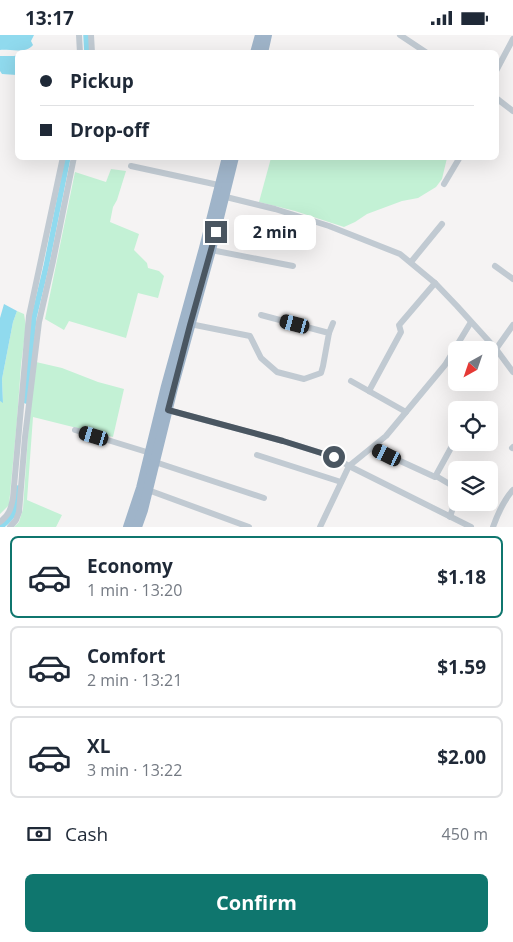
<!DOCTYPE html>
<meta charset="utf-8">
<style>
body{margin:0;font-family:"Open Sans",sans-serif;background:#f6f6f7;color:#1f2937;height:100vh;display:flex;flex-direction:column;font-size:19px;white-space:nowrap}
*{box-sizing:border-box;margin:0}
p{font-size:16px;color:#747a83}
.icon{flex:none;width:28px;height:28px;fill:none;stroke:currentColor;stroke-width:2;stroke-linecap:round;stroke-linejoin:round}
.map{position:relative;height:492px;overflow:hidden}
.details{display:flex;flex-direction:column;background:#fff;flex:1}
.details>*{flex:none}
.top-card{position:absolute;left:15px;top:15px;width:484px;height:110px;border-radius:8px;box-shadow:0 5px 20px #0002;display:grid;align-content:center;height:110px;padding:0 25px;background:#fff}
.needle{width:32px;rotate:220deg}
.controls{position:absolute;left:448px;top:306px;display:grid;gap:10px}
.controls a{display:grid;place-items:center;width:50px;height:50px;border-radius:8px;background:#fff;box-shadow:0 5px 20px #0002;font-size:25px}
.end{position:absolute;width:22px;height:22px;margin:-11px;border:6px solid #4a5661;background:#fff;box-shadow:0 0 0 2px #fff}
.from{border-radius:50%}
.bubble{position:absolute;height:35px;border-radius:8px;background:#fff;box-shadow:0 5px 20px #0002;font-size:16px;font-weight:700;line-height:35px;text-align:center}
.car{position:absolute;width:15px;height:30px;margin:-15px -8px;border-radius:6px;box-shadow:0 0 4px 1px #0007;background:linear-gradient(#222 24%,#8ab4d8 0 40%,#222 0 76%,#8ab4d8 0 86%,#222 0)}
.top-card b{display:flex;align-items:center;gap:18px;height:48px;font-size:19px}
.top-card b+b{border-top:1px solid #e0e1e3}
.top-card i{width:12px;height:12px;background:#1f2937}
ul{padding:9px 0 0;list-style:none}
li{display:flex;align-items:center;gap:15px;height:82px;margin:0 10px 8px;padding:0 15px;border:2px solid #e0e1e3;border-radius:8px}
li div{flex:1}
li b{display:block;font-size:19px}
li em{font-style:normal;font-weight:700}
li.on{border-color:#0f766e}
li>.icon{width:45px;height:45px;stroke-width:1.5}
.pay{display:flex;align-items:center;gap:12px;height:55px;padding:0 25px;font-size:19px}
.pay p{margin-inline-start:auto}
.button{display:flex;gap:10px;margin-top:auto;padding:10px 25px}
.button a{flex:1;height:58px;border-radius:8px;background:#0f766e;color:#fff;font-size:20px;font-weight:700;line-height:58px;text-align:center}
.status{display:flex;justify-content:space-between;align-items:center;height:35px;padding:0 25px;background:#fff;direction:ltr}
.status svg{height:14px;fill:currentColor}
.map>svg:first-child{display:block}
</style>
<div class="status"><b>13:17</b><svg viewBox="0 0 49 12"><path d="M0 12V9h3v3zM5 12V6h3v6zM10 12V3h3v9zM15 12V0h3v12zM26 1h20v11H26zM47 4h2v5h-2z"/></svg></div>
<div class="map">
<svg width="513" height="492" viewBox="0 0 513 492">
<rect width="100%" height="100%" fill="#f5f3f3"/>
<!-- green -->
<g fill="#c3f1d5">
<polygon points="271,123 447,123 442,144 436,152 418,163 402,166 367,179 355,187 344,192 295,176 259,167"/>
<polygon points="111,134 126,136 117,165 113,172 110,187 139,199 134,215 147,228 148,233 159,236 164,241 158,263 138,258 126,303 69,286 64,295 45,284 75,137 106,147"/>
<polygon points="17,276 24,279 26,291 21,330 17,385 9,470 0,479 0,366 3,367 2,344 13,287"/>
<polygon points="36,327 62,333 98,347 124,354 113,402 33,382 27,465 62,480 56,492 14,492 19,487 23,474 30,372"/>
</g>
<!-- water -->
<g fill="#90daee">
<path d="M 0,0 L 34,0 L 31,6 L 33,10 C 26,19 10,14 0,15 Z"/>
<polygon points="17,20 17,40 2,39 0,36 0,21 14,21"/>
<polygon points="4,269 17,276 13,287 2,344 3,368 0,366 0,283"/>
</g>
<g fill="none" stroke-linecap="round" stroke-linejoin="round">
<!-- canal -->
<g stroke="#90daee" stroke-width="5.5">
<polyline points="86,0 87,18"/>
<polyline points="26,366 34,282 46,232 68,122"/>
<path d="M 0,492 C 18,480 16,472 18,453"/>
</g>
<!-- minor -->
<g stroke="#c1cad2" stroke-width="6">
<polyline points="79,0 80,18"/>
<polyline points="91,0 92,18"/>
<polyline points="400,0 427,18"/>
<polyline points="496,36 513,4"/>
<polyline points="496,63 513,76"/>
<polyline points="131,131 223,151"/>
<polyline points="444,149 460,122"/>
<polyline points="222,161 275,174 329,191 400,219 435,248 457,271 496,314 513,337"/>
<polyline points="211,215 293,231"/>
<polyline points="411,227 442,189"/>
<polyline points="495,231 513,244"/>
<polyline points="190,289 250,301 261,323 277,337 304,344 321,338 323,331 329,298 261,280"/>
<polyline points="329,298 333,288"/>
<polyline points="496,314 513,290"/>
<polyline points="351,346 406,377"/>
<polyline points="369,356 401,297 399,290 400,289 435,248"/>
<polyline points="164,374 283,406 334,422 349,431 471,492"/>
<polyline points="75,395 150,418"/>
<polyline points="372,413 435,442 452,411"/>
<polyline points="512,413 513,412"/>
<polyline points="257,420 341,447"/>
<polyline points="155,427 264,463"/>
<polyline points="436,441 456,453"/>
<polyline points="148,455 249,492"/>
<polyline points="450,482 456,463"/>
<path d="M 0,487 C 9,480 11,474 13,463 L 29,281 L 63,122"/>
<polyline points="10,492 16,485 19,477 25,402 39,287 53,226 74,122"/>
<polyline points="320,492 349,431 386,401 445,330 471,287"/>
<path d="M 493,492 C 498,478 503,466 513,455"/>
</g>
<!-- trunk -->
<g stroke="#9fb4c9" stroke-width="10">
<polyline points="255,18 260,0"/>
<polyline points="263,18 267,0"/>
<polyline points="128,492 141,453 166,351 204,213 227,122"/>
<polyline points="137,492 143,475 173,353 211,215 234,122"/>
</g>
</g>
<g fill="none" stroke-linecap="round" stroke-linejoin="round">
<!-- route -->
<polyline stroke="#4a5661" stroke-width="6" points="216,197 190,290 168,375 283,406 334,422"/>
</g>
</svg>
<div class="controls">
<a><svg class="needle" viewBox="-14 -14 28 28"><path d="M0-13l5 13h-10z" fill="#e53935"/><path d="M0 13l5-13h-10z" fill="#747a83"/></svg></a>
<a><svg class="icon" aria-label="locate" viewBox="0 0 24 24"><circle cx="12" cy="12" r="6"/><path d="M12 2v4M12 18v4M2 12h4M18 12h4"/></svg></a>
<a><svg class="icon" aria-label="layers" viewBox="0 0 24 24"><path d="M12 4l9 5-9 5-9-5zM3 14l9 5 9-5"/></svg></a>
</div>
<i class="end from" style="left:334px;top:422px"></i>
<i class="end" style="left:216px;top:197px"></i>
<div class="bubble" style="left:234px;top:180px;width:82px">2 min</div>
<i class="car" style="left:295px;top:289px;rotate:285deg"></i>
<i class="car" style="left:94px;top:401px;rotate:287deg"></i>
<i class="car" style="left:387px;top:420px;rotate:296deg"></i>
<div class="top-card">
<b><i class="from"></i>Pickup</b>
<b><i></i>Drop-off</b>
</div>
</div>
<section class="details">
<ul>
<li class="on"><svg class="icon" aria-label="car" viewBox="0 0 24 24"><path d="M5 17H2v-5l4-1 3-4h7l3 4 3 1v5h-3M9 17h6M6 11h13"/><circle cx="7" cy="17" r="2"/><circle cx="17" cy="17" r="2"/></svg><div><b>Economy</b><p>1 min · 13:20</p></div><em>$1.18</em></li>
<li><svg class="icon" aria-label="car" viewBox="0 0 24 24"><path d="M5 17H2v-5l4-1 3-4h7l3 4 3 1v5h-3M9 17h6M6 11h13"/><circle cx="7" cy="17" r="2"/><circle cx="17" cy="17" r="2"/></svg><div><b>Comfort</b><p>2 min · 13:21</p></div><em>$1.59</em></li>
<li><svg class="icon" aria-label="car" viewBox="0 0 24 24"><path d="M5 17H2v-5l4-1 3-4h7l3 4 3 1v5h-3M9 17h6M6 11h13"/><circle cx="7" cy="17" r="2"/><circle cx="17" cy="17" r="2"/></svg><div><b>XL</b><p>3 min · 13:22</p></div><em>$2.00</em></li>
</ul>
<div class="pay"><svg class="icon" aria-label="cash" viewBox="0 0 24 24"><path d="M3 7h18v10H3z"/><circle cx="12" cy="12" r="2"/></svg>Cash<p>450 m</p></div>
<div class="button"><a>Confirm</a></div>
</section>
